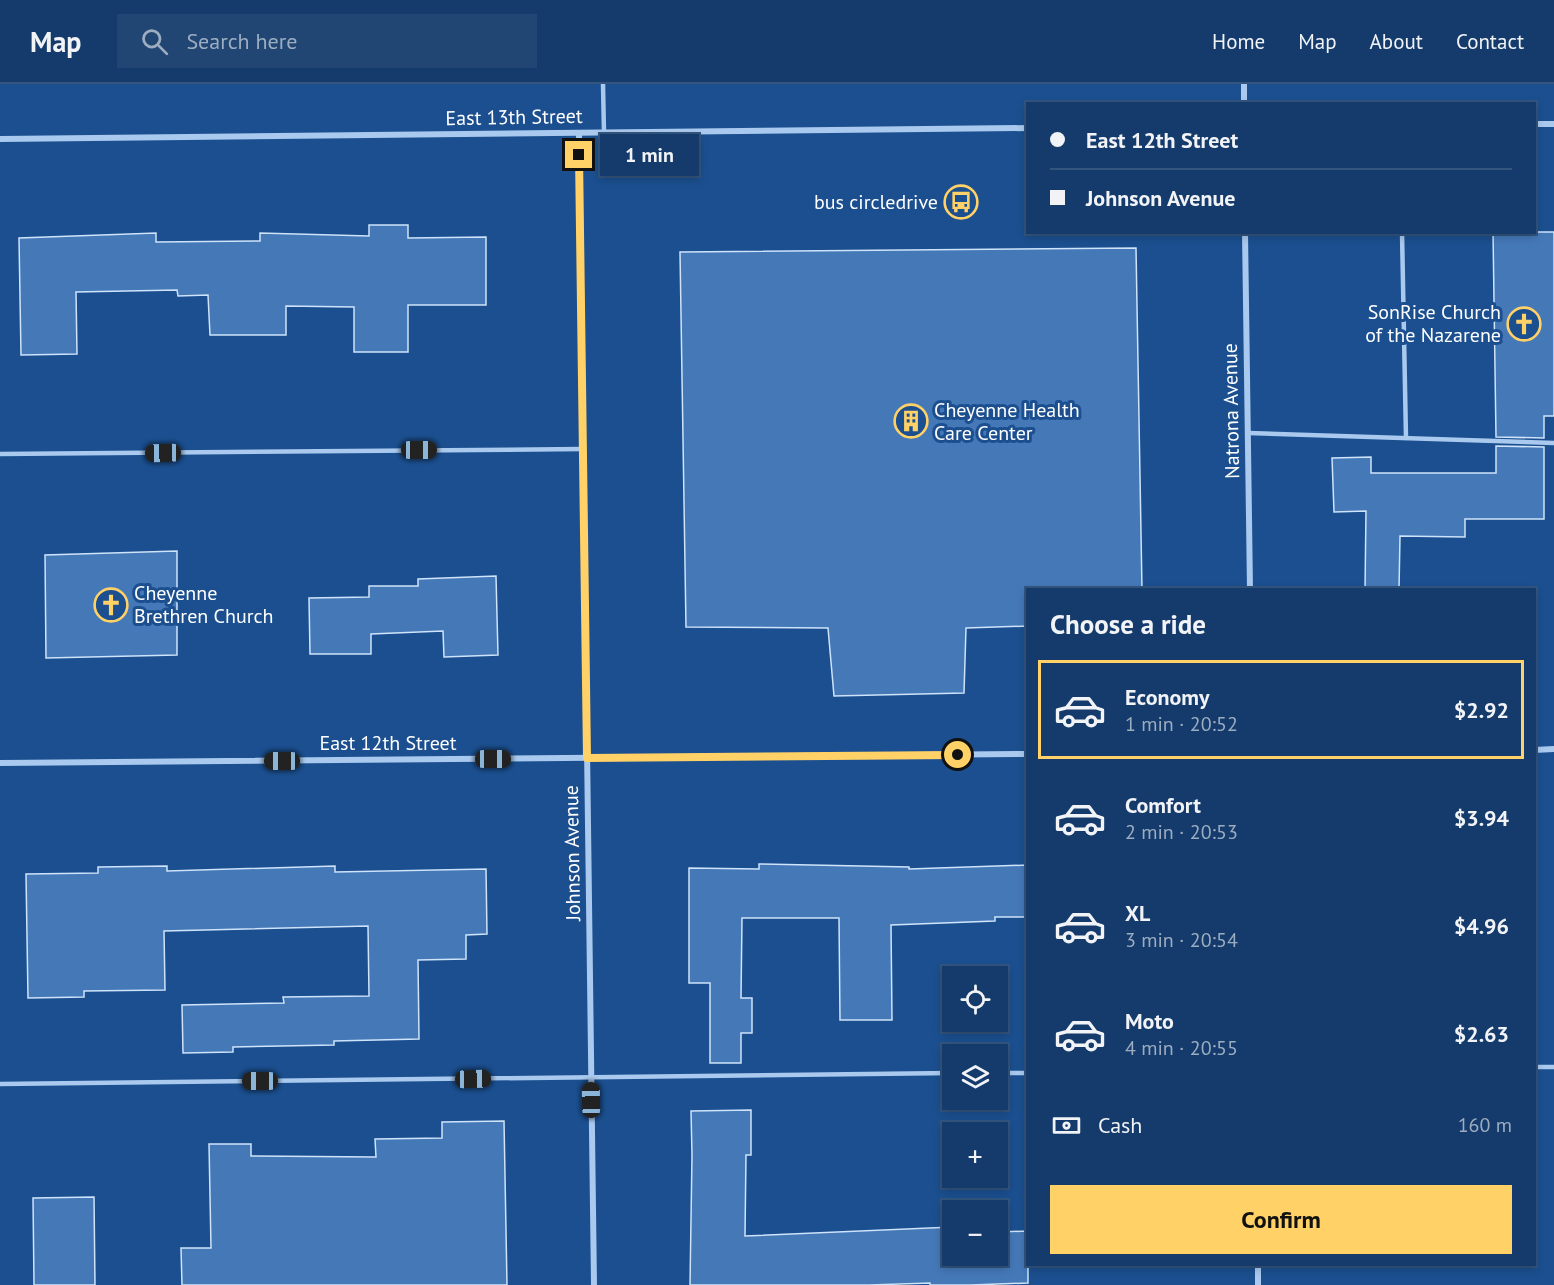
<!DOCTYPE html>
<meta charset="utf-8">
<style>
body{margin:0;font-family:"PT Sans",sans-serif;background:#214673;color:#f1f3f6;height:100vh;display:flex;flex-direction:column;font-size:22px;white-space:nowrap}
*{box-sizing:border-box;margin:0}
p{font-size:20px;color:#9dadc1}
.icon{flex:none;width:33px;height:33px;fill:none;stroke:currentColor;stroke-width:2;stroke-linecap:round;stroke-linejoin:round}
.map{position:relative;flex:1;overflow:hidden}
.sheet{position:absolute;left:1026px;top:504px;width:510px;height:678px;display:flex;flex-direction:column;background:#143b6b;border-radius:0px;box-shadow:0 3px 9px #0003,0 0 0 2px #33557e}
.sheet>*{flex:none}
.banner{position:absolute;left:1026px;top:18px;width:510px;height:132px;border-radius:0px;box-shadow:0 3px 9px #0003,0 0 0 2px #33557e;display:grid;align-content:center;height:132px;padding:0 24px;background:#143b6b}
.tools{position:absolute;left:942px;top:882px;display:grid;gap:12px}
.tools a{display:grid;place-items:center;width:66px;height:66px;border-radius:0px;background:#143b6b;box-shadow:0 3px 9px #0003,0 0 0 2px #33557e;font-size:30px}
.end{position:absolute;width:27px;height:27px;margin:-14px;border:8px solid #ffd166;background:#111;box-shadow:0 0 0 3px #111}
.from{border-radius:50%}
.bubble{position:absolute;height:42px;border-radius:0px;background:#143b6b;box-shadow:0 3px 9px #0003,0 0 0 2px #33557e;font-size:20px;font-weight:700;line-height:42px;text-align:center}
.car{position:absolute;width:18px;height:36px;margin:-18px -9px;border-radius:8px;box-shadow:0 0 4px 2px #0007;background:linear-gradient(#222 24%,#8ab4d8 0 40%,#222 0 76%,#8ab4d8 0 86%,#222 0)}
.banner b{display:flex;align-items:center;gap:21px;height:57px;font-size:22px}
.banner b+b{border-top:2px solid #33557e}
.banner i{width:15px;height:15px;background:#f1f3f6}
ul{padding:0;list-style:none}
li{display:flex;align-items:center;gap:18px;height:99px;margin:0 12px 9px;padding:0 12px;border:3px solid transparent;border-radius:0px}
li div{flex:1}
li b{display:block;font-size:22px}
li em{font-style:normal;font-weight:700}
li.selected{border-color:#ffd166}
li>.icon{width:54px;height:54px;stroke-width:1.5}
h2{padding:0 24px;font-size:27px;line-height:72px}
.pay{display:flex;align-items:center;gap:15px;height:66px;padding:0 24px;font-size:22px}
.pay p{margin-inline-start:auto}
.cta{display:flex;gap:12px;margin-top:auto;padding:12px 24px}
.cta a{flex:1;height:69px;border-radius:0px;background:#ffd166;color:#111;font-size:24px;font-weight:700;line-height:69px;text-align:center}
header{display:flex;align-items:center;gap:36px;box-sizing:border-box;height:84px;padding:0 30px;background:#143b6b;border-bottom:2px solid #33557e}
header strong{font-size:28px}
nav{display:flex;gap:33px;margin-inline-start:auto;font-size:21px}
.search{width:420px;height:54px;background:#214673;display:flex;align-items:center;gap:15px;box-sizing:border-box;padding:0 21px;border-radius:0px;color:#9dadc1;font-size:22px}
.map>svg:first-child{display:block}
</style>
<header>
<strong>Map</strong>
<div class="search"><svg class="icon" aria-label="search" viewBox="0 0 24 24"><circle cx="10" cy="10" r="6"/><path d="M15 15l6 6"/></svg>Search here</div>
<nav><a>Home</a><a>Map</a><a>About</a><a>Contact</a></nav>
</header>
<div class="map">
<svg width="1554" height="1201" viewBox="0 0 1554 1201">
<rect width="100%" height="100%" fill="#1b4f8f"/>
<g fill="#4478b7" stroke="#cfe3fa" stroke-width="1.5">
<polygon points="369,141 408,141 408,154 486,153 486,221 408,221 408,268 354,268 354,223 286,222 286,251 210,251 208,211 178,212 177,206 76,208 77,270 21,271 19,154 156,149 156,158 260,157 260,149 369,152"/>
<polygon points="1493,148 1554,148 1554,332 1544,332 1544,354 1496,353"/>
<polygon points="1136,164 1142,506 1028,506 1028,542 966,544 964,609 834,612 828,544 686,543 680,168"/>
<polygon points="1496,362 1544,363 1544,435 1465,435 1465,453 1400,452 1399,506 1365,506 1366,427 1334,428 1332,374 1371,373 1371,389 1496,389"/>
<polygon points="177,467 177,571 46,574 45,471"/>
<polygon points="496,492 498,571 444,573 443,547 371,550 371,570 310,570 309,514 369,513 369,502 418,502 418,495"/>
<polygon points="759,780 909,783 909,785 1028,781 1028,833 995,833 995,837 891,841 892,936 840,936 839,834 742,834 741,914 752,914 752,949 741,949 741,979 710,979 710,899 689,899 689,784 759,785"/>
<polygon points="167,782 167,787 335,782 335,788 486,785 487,850 466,851 466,875 418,876 419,955 334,957 334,961 233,963 233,968 183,969 182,921 284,919 283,913 369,912 368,842 164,847 165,906 84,907 84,913 28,914 26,790 98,789 98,783"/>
<polygon points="751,1026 751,1071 746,1071 745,1152 952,1143 952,1172 998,1172 998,1142 1000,1142 1000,1148 1028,1147 1028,1199 970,1201 930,1201 930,1199 869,1201 690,1201 692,1071 691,1027"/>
<polygon points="504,1037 507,1201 182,1201 181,1164 211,1164 209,1060 251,1060 251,1072 376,1073 375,1055 442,1054 442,1038"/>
<polygon points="94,1113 95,1201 34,1201 33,1114"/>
</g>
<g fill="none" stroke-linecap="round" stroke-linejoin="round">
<g stroke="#a9c9ee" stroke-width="4.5">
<polyline points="603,0 604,49"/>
<polyline points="1402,148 1406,354"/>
<polyline points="1248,349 1554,359"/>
<polyline points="0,370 583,365"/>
<polyline points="1534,983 1554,983"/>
<polyline points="998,989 1028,989"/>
<polyline points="0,1000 952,989"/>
</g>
<g stroke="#a9c9ee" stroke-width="6">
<polyline points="1244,0 1244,20"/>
<polyline points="1534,40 1554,40"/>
<polyline points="579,49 594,1201"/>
<polyline points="0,55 1028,44"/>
<polyline points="1245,148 1250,506"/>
<polyline points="1534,666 1554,665"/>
<polyline points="0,679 1028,670"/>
<polyline points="1258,1180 1258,1201"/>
</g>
</g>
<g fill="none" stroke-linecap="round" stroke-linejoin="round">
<polyline stroke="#ffd166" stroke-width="8" points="579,71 587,674 958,671"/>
</g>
<defs>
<g id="bus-ring" transform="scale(1.725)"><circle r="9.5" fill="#1b4f8f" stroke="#ffd166" stroke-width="1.5"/><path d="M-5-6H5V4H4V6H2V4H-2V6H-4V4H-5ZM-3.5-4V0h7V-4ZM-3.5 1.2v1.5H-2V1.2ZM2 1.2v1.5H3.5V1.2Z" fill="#ffd166"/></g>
<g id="church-ring" transform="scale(1.725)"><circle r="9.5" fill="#1b4f8f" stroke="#ffd166" stroke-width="1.5"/><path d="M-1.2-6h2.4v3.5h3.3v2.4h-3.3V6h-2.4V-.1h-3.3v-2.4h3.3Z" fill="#ffd166"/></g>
<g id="building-ring" transform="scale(1.725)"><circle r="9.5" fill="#1b4f8f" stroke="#ffd166" stroke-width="1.5"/><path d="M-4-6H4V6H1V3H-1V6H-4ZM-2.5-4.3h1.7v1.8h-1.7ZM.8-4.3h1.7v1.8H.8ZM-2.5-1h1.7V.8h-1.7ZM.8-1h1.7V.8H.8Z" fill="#ffd166"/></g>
</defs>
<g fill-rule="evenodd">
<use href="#bus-ring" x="961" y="118"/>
<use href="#church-ring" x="1524" y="240"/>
<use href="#building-ring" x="911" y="337"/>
<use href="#church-ring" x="111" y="521"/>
</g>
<g text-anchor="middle" stroke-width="6" stroke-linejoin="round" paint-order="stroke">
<g font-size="20" fill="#fff" stroke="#1b4f8f">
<text transform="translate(514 33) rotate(-1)" y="7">East 13th Street</text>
<text transform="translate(1231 327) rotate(-91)" y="7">Natrona Avenue</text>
<text x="388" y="666">East 12th Street</text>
<text transform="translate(572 769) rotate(-91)" y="7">Johnson Avenue</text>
</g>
<g font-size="20" fill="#fff" stroke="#1b4f8f" text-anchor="end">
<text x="938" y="125">bus circledrive</text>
<text x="1501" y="235">SonRise Church<tspan x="1501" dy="23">of the Nazarene</tspan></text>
<text x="934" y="333" text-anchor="start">Cheyenne Health<tspan x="934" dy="23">Care Center</tspan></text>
<text x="134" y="516" text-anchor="start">Cheyenne<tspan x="134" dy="23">Brethren Church</tspan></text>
</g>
</g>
</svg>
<div class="tools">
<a><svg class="icon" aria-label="locate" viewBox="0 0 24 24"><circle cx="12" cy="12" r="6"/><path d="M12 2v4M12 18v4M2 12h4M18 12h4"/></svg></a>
<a><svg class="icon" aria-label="layers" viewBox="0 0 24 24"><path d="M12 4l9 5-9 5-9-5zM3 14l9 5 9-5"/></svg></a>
<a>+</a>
<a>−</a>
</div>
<i class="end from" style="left:958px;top:671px"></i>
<i class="end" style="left:579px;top:71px"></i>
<div class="bubble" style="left:600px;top:50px;width:99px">1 min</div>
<i class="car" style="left:419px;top:366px;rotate:90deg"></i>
<i class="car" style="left:163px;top:369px;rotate:269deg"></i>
<i class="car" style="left:493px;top:675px;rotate:90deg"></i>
<i class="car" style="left:282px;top:677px;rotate:270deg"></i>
<i class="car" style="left:473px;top:995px;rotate:89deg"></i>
<i class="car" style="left:260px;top:997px;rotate:270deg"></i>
<i class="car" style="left:591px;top:1016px;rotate:359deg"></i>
<div class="banner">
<b><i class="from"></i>East 12th Street</b>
<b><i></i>Johnson Avenue</b>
</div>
<section class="sheet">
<h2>Choose a ride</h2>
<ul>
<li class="selected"><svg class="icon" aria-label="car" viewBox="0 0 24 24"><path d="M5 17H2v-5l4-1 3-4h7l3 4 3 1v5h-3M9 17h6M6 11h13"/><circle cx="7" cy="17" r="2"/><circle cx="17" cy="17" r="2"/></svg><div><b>Economy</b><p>1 min · 20:52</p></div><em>$2.92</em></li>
<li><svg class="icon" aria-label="car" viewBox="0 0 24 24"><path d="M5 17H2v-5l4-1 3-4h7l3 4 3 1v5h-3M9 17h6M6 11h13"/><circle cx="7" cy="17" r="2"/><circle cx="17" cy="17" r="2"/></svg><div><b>Comfort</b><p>2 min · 20:53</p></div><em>$3.94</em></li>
<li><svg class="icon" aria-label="car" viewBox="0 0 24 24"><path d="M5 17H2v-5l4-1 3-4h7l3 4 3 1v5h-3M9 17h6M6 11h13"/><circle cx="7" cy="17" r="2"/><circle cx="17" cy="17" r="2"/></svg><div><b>XL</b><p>3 min · 20:54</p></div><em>$4.96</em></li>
<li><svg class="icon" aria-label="car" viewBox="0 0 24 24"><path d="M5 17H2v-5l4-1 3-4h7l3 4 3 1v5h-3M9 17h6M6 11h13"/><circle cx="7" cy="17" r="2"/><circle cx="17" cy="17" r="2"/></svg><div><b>Moto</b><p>4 min · 20:55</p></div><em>$2.63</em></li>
</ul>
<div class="pay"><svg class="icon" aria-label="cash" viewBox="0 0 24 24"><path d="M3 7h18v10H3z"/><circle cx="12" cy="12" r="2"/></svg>Cash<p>160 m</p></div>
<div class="cta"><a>Confirm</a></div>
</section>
</div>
